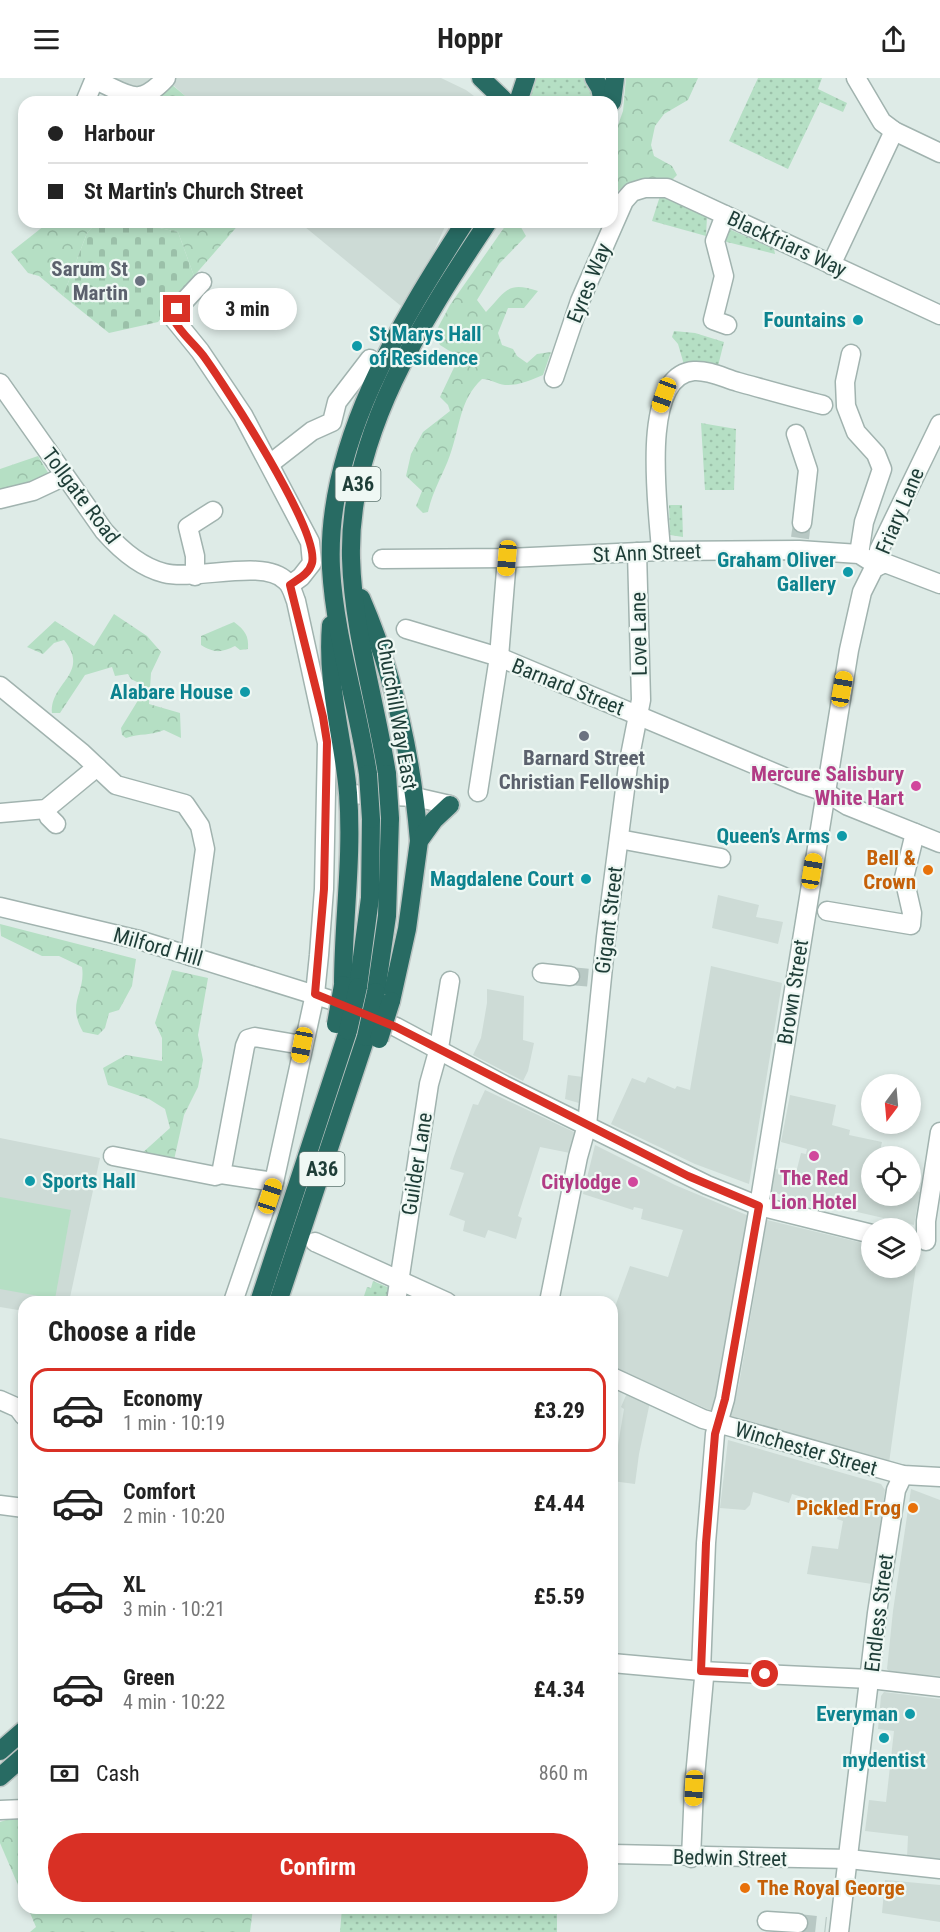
<!DOCTYPE html>
<meta charset="utf-8">
<style>
body{margin:0;font-family:"Roboto Condensed",sans-serif;background:#f6f6f6;color:#222;height:100vh;display:flex;flex-direction:column;font-size:22px;white-space:nowrap}
*{box-sizing:border-box;margin:0}
p{font-size:20px;color:#767676}
.icon{flex:none;width:33px;height:33px;fill:none;stroke:currentColor;stroke-width:2;stroke-linecap:round;stroke-linejoin:round}
.map{position:relative;flex:1;overflow:hidden}
.drawer{position:absolute;left:18px;top:1218px;width:600px;height:618px;display:flex;flex-direction:column;background:#fff;border-radius:18px;box-shadow:0 3px 9px #0003}
.drawer>*{flex:none}
.banner{position:absolute;left:18px;top:18px;width:600px;height:132px;border-radius:18px;box-shadow:0 3px 9px #0003;display:grid;align-content:center;height:132px;padding:0 30px;background:#fff}
.needle{width:39px;rotate:196deg}
.tools{position:absolute;left:861px;top:996px;display:grid;gap:12px}
.tools a{display:grid;place-items:center;width:60px;height:60px;border-radius:50%;background:#fff;box-shadow:0 3px 9px #0003;font-size:30px}
.end{position:absolute;width:27px;height:27px;margin:-14px;border:8px solid #d93025;background:#fff;box-shadow:0 0 0 3px #fff}
.from{border-radius:50%}
.bubble{position:absolute;height:42px;border-radius:21px;background:#fff;box-shadow:0 3px 9px #0003;font-size:20px;font-weight:700;line-height:42px;text-align:center}
.car{position:absolute;width:18px;height:36px;margin:-18px -9px;border-radius:8px;box-shadow:0 0 4px 2px #0007;background:linear-gradient(#f5c518 24%,#345 0 40%,#f5c518 0 76%,#345 0 86%,#f5c518 0)}
.banner b{display:flex;align-items:center;gap:21px;height:57px;font-size:22px}
.banner b+b{border-top:2px solid #e0e0e0}
.banner i{width:15px;height:15px;background:#222}
ul{padding:0;list-style:none}
li{display:flex;align-items:center;gap:18px;height:84px;margin:0 12px 9px;padding:0 18px;border:3px solid transparent;border-radius:18px}
li div{flex:1}
li b{display:block;font-size:22px}
li em{font-style:normal;font-weight:700}
li.on{border-color:#d93025}
li>.icon{width:54px;height:54px;stroke-width:1.5}
h2{padding:0 30px;font-size:27px;line-height:72px}
.pay{display:flex;align-items:center;gap:15px;height:66px;padding:0 30px;font-size:22px}
.pay p{margin-inline-start:auto}
.cta{display:flex;gap:12px;margin-top:auto;padding:12px 30px}
.cta a{flex:1;height:69px;border-radius:36px;background:#d93025;color:#fff;font-size:24px;font-weight:700;line-height:69px;text-align:center}
header{display:flex;justify-content:space-between;align-items:center;height:78px;padding:0 30px;background:#fff;font-size:27px;font-weight:700}
.map>svg:first-child{display:block}
</style>
<header><svg class="icon" aria-label="menu" viewBox="0 0 24 24"><path d="M4 6h16M4 12h16M4 18h16"/></svg>Hoppr<svg class="icon" aria-label="share" viewBox="0 0 24 24"><path d="M12 15V3M7 8l5-5 5 5M5 13v7h14v-7"/></svg></header>
<div class="map">
<svg width="940" height="1854" viewBox="0 0 940 1854">
<defs>
<pattern id="grass-dots" width="8" height="8" patternUnits="userSpaceOnUse" patternTransform="scale(1.5)"><rect width="8" height="8" fill="#b5dfc4"/><path d="M2 2h.1M6 6h.1" fill="none" stroke="#9bc0a9" stroke-width="1.8" stroke-linecap="round"/></pattern>
<pattern id="forest-crowns" width="20" height="18" patternUnits="userSpaceOnUse" patternTransform="scale(1.5)"><rect width="20" height="18" fill="#b5dfc4"/><path d="M2 6a3 3 0 1 1 6 0M12 15a3 3 0 1 1 6 0" fill="none" stroke="#9bc0a9"/></pattern>
<pattern id="cemetery-stones" width="16" height="16" patternUnits="userSpaceOnUse" patternTransform="scale(1.5)"><rect width="16" height="16" fill="#b5dfc4"/><path d="M2 7V4a2 2 0 0 1 4 0v3zM10 15v-3a2 2 0 0 1 4 0v3z" fill="#9bc0a9"/></pattern>
</defs>
<rect width="100%" height="100%" fill="#deebe7"/>
<g fill="#cddbd6">
<polygon points="84,0 441,0 466,12 482,24 192,24 172,6 153,24 119,24 84,8"/>
<polygon points="299,144 447,144 434,173 401,228"/>
<polygon points="718,817 759,827 756,839 783,844 778,866 712,850"/>
<polygon points="711,888 782,905 749,1106 695,1086 611,1046 632,1000 645,1005 648,999 675,1011 677,1008 690,1012"/>
<polygon points="487,911 524,918 523,962 534,965 528,993 523,1003 473,977 481,960 487,925"/>
<polygon points="568,997 583,999 579,1025 565,1021"/>
<polygon points="485,1012 576,1055 570,1075 540,1069 518,1138 522,1140 516,1161 488,1152 485,1160 463,1153 465,1143 449,1137 464,1095 450,1091 453,1081 473,1026 478,1027"/>
<polygon points="790,1017 836,1027 832,1047 850,1052 849,1057 882,1064 879,1078 872,1078 872,1118 910,1118 911,1112 920,1114 914,1147 770,1114 775,1091 796,1095 801,1075 806,1076 807,1071 781,1064"/>
<polygon points="0,1060 100,1080 69,1224 24,1224 24,1233 0,1229"/>
<polygon points="595,1067 675,1107 749,1138 714,1334 612,1288 612,1237 630,1188 668,1199 683,1152 641,1141 643,1131 634,1129 633,1132 583,1116"/>
<polygon points="767,1142 871,1167 872,1190 910,1190 911,1181 916,1188 889,1385 730,1340 739,1306"/>
<polygon points="627,1315 650,1324 639,1376 635,1406 612,1403 624,1331 621,1329"/>
<polygon points="728,1362 881,1406 885,1412 872,1506 807,1496 812,1468 838,1471 843,1443 837,1441 839,1430 792,1416 789,1425 753,1414 750,1427 745,1432 720,1430"/>
<polygon points="911,1411 940,1422 940,1598 890,1594 887,1591 893,1533"/>
<polygon points="884,1614 940,1621 940,1784 907,1780 908,1758 865,1753 869,1722 886,1724 894,1653 878,1651 881,1618"/>
<polygon points="885,1802 940,1807 940,1844 882,1835"/>
</g>
<g fill="url(#grass-dots)">
<polygon points="534,0 586,0 597,24 523,24"/>
<polygon points="758,0 822,0 818,11 847,25 843,34 820,24 788,91 729,63"/>
<polygon points="660,118 707,139 706,158 652,143"/>
<polygon points="729,151 774,171 775,176 723,163"/>
<polygon points="674,253 695,255 724,264 717,292 685,290 678,266 672,259"/>
<polygon points="701,345 736,351 734,412 705,412"/>
<polygon points="669,427 682,427 683,459 670,457"/>
<polygon points="373,1203 392,1211 389,1224 362,1224 367,1209 371,1210"/>
<polygon points="342,1830 557,1830 557,1854 340,1854"/>
</g>
<g fill="url(#forest-crowns)">
<path d="M626,0H698L688,22L664,36L655,48L651,67L654,78L672,88L677,97L672,102C650,103 626,100 612,120V64L623,33Z"/>
<polygon points="171,6 190,22 192,24 153,24"/>
<polygon points="49,144 97,144 87,155 63,218 39,198 28,195 11,174"/>
<polygon points="132,144 241,144 194,198 178,154"/>
<path d="M508,144H518L526,158L499,186L477,222L486,234C506,213 507,203 538,213L524,230H508L498,255L502,267L513,271L517,278L527,285L537,276L551,274L543,297C531,302 518,308 505,307C497,306 491,301 482,301C459,322 460,350 450,377C443,397 432,414 428,434L423,435L416,428L422,413L406,398L411,376L423,354L450,333L448,327L440,319L459,279L440,267L434,257L450,227Z"/>
<polygon points="38,378 50,398 0,416 0,391"/>
<path d="M114,536L147,558L161,574L151,595L149,626L180,635L181,660L164,652C151,658 140,655 126,660L122,657L121,650L137,624L139,605L131,601L128,596L115,598L112,589L85,597L60,635H52C50,604 91,596 64,562L54,565L43,576L27,569L55,543L94,568Z"/>
<path d="M234,544C245,552 249,558 248,571L240,572L235,568C221,575 214,575 201,567V558Z"/>
<path d="M0,846L136,881L132,908L119,932L109,935L105,950L98,957L83,954C66,924 86,915 82,889L59,878H42L1,858Z"/>
<polygon points="172,892 208,900 198,957 203,982 198,1009 184,1037 174,1082 140,1077 170,1050 165,1031 149,1021 108,1007 103,990 126,977 162,983 162,960 155,945"/>
<polygon points="6,1742 24,1742 24,1821 0,1765 0,1744"/>
<polygon points="28,1830 253,1830 250,1854 30,1854 36,1849"/>
</g>
<polygon fill="url(#cemetery-stones)" points="97,144 132,144 178,154 194,198 158,244 109,255 63,218 87,155"/>
<polygon fill="#b5dfc4" points="0,1119 71,1132 55,1221 0,1211"/>
<g fill="none" stroke-linecap="round" stroke-linejoin="round">
<g stroke="#b8c8c4" stroke-width="18" stroke-dasharray="18 9" stroke-linecap="butt">
<polyline points="800,460 802,445"/>
<polyline points="570,898 592,900"/>
<polyline points="798,1845 826,1848"/>
</g>
<g stroke="#a1b3af" stroke-width="21">
<g id="minor">
<polyline points="856,0 882,44 894,53 940,75"/>
<path d="M95,2C129,16 137,31 166,0"/>
<polyline points="85,24 95,0"/>
<polyline points="725,137 715,163 724,198 713,242 727,247"/>
<polyline points="831,187 894,53"/>
<polyline points="202,204 177,231 174,241 200,273 243,337 310,464 312,485 301,499 290,507"/>
<polyline points="851,276 845,304 846,328 856,354 876,376 882,391 864,444 859,476"/>
<polyline points="554,300 580,223 624,123 632,114 645,110 667,110 940,237"/>
<path d="M0,305L104,453C119,470 140,489 164,495C196,503 264,480 286,503C292,508 293,516 296,523L327,665L324,811L319,877L315,916L274,1104L233,1224"/>
<polyline points="796,356 808,392 802,445"/>
<polyline points="271,385 312,353 332,344 337,324 370,281"/>
<polyline points="0,421 33,413 65,398"/>
<path d="M661,473C659,435 638,297 694,293C709,292 724,300 738,304C767,312 795,320 823,327"/>
<polyline points="382,481 507,480 661,473 799,472 859,476 878,488"/>
<polyline points="878,488 879,472 940,346"/>
<polyline points="195,498 195,478 188,449 213,433"/>
<polyline points="406,551 499,579 801,706 825,714 848,728 940,765"/>
<polyline points="0,608 82,675 116,707 185,726 200,748 205,771 190,878"/>
<polyline points="478,714 499,579 507,480"/>
<polyline points="348,716 415,719 450,727"/>
<polyline points="46,731 49,739 56,746"/>
<polyline points="0,735 46,731 97,689"/>
<polyline points="619,761 721,780"/>
<polyline points="0,829 139,862 331,922 396,949 504,1007 707,1107 759,1128 872,1156"/>
<polyline points="827,833 911,847 912,835 904,800 915,755"/>
<polyline points="542,895 570,898"/>
<polyline points="113,1078 215,1098 221,1096"/>
<polyline points="274,1104 221,1096 245,968 248,961 255,959 302,967"/>
<polyline points="926,1163 926,1143 940,1054"/>
<polyline points="315,1164 447,1224"/>
<polyline points="396,1224 429,1006 439,970 450,903"/>
<polyline points="549,1224 578,1079 587,1047 606,859 628,688 641,622 637,474"/>
<polyline points="612,1299 703,1341 903,1397 940,1399"/>
<polyline points="0,1322 18,1330 24,1338"/>
<polyline points="0,1427 24,1430"/>
<polyline points="612,1585 701,1593 870,1601 940,1609"/>
<polyline points="0,1732 24,1731"/>
<polyline points="612,1776 849,1781 940,1791"/>
<polyline points="691,1780 694,1710 704,1600 701,1593 706,1465 715,1356 725,1321 759,1128 849,572 862,514 874,490 885,485 940,506"/>
<polyline points="767,1843 798,1845"/>
<polyline points="839,1854 877,1535 896,1412 903,1397"/>
</g>
</g>
<g stroke="#bcc5c3" stroke-width="21">
<g id="highway">
<polyline points="481,0 506,24"/>
<polyline points="594,0 600,10 603,24"/>
<polyline points="518,24 526,0"/>
<polyline points="612,24 615,0"/>
<path d="M361,520C394,596 412,680 419,763"/>
<path d="M331,547C326,607 343,657 348,715C353,780 343,843 343,907"/>
<path d="M368,696C358,628 335,560 331,490C325,366 400,245 465,144"/>
<path d="M387,696C376,625 353,553 351,480C348,357 422,243 488,144"/>
<polyline points="358,909 370,820 371,741"/>
<polyline points="376,914 387,838 390,740"/>
<polyline points="391,923 407,851 419,763 434,742 450,727"/>
<polyline points="259,1224 348,953"/>
<polyline points="278,1224 366,959"/>
<polyline points="0,1673 24,1652"/>
<polyline points="0,1699 24,1678"/>
</g>
</g>
<use href="#minor" stroke="#fff" stroke-width="18"/>
<use href="#highway" stroke="#286b63" stroke-width="18"/>
<g stroke="#bcc5c3" stroke-width="21" stroke-linecap="butt">
<g id="highway-bridge">
<polyline points="368,696 371,741"/>
<polyline points="387,696 390,740"/>
<polyline points="336,946 343,907"/>
<polyline points="348,953 358,909"/>
<polyline points="366,959 376,914"/>
<polyline points="379,961 391,923"/>
</g>
</g>
<use href="#highway-bridge" stroke="#286b63" stroke-width="18"/>
</g>
<g fill="none" stroke-linecap="round" stroke-linejoin="round">
<path stroke="#d93025" stroke-width="8" d="M177,231L174,242C181,256 196,267 205,280C227,311 320,453 312,485C309,496 298,501 290,507L323,639L327,664L324,811L315,916L396,949L688,1098L759,1128L725,1321L715,1356L706,1465L701,1593L765,1596"/>
</g>
<g fill="#6b7280" stroke="#eff8f4" stroke-width="2">
<circle cx="140" cy="203" r="6"/>
<circle cx="584" cy="658" r="6"/>
</g>
<g fill="#0f9aa8" stroke="#eff8f4" stroke-width="2">
<circle cx="858" cy="242" r="6"/>
<circle cx="357" cy="268" r="6"/>
<circle cx="848" cy="494" r="6"/>
<circle cx="245" cy="614" r="6"/>
<circle cx="842" cy="758" r="6"/>
<circle cx="586" cy="801" r="6"/>
<circle cx="30" cy="1103" r="6"/>
<circle cx="910" cy="1636" r="6"/>
<circle cx="884" cy="1660" r="6"/>
</g>
<g fill="#d1479c" stroke="#eff8f4" stroke-width="2">
<circle cx="916" cy="708" r="6"/>
<circle cx="814" cy="1078" r="6"/>
<circle cx="633" cy="1104" r="6"/>
</g>
<g fill="#e8710a" stroke="#eff8f4" stroke-width="2">
<circle cx="928" cy="792" r="6"/>
<circle cx="913" cy="1430" r="6"/>
<circle cx="745" cy="1810" r="6"/>
</g>
<g text-anchor="middle" stroke-width="4.5" stroke-linejoin="round" paint-order="stroke">
<g fill="#eff8f4" stroke="#5d7570" stroke-width="1.5">
<rect x="335.5" y="389" width="45" height="34" rx="4.5"/>
<rect x="299.5" y="1074" width="45" height="34" rx="4.5"/>
</g>
<g font-size="20" font-weight="bold" fill="#1e3d37">
<text x="358" y="413">A36</text>
<text x="322" y="1098">A36</text>
</g>
<g font-size="21" fill="#1e3d37" stroke="#eff8f4">
<text transform="translate(787 166) rotate(25)" y="7">Blackfriars Way</text>
<text transform="translate(589 205) rotate(-68)" y="7">Eyres Way</text>
<text transform="translate(81 418) rotate(53)" y="7">Tollgate Road</text>
<text transform="translate(900 433) rotate(-67)" y="7">Friary Lane</text>
<text transform="translate(647 475) rotate(-2)" y="7">St Ann Street</text>
<text transform="translate(639 556) rotate(-91)" y="7">Love Lane</text>
<text transform="translate(568 609) rotate(22)" y="7">Barnard Street</text>
<text transform="translate(397 636) rotate(80)" y="7">Churchill Way East</text>
<text transform="translate(609 842) rotate(-83)" y="7">Gigant Street</text>
<text transform="translate(158 869) rotate(16)" y="7">Milford Hill</text>
<text transform="translate(793 914) rotate(-81)" y="7">Brown Street</text>
<text transform="translate(417 1086) rotate(-81)" y="7">Guilder Lane</text>
<text transform="translate(806 1371) rotate(16)" y="7">Winchester Street</text>
<text transform="translate(879 1535) rotate(-83)" y="7">Endless Street</text>
<text transform="translate(730 1780) rotate(1)" y="7">Bedwin Street</text>
</g>
<g font-size="21" font-weight="bold" fill="#5b616d" stroke="#eff8f4" text-anchor="end">
<text x="128" y="198">Sarum St<tspan x="128" dy="24">Martin</tspan></text>
<text x="584" y="687" text-anchor="middle">Barnard Street<tspan x="584" dy="24">Christian Fellowship</tspan></text>
</g>
<g font-size="21" font-weight="bold" fill="#0d838f" stroke="#eff8f4" text-anchor="end">
<text x="846" y="249">Fountains</text>
<text x="369" y="263" text-anchor="start">St Marys Hall<tspan x="369" dy="24">of Residence</tspan></text>
<text x="836" y="489">Graham Oliver<tspan x="836" dy="24">Gallery</tspan></text>
<text x="233" y="621">Alabare House</text>
<text x="830" y="765">Queen’s Arms</text>
<text x="574" y="808">Magdalene Court</text>
<text x="42" y="1110" text-anchor="start">Sports Hall</text>
<text x="898" y="1643">Everyman</text>
<text x="884" y="1689" text-anchor="middle">mydentist</text>
</g>
<g font-size="21" font-weight="bold" fill="#b23c85" stroke="#eff8f4" text-anchor="end">
<text x="904" y="703">Mercure Salisbury<tspan x="904" dy="24">White Hart</tspan></text>
<text x="814" y="1107" text-anchor="middle">The Red<tspan x="814" dy="24">Lion Hotel</tspan></text>
<text x="621" y="1111">Citylodge</text>
</g>
<g font-size="21" font-weight="bold" fill="#c56008" stroke="#eff8f4" text-anchor="end">
<text x="916" y="787">Bell &amp;<tspan x="916" dy="24">Crown</tspan></text>
<text x="901" y="1437">Pickled Frog</text>
<text x="757" y="1817" text-anchor="start">The Royal George</text>
</g>
</g>
</svg>
<div class="tools">
<a><svg class="needle" viewBox="-14 -14 28 28"><path d="M0-13l5 13h-10z" fill="#e53935"/><path d="M0 13l5-13h-10z" fill="#767676"/></svg></a>
<a><svg class="icon" aria-label="locate" viewBox="0 0 24 24"><circle cx="12" cy="12" r="6"/><path d="M12 2v4M12 18v4M2 12h4M18 12h4"/></svg></a>
<a><svg class="icon" aria-label="layers" viewBox="0 0 24 24"><path d="M12 4l9 5-9 5-9-5zM3 14l9 5 9-5"/></svg></a>
</div>
<i class="end from" style="left:765px;top:1596px"></i>
<i class="end" style="left:177px;top:231px"></i>
<div class="bubble" style="left:198px;top:210px;width:99px">3 min</div>
<i class="car" style="left:664px;top:317px;rotate:200deg"></i>
<i class="car" style="left:507px;top:480px;rotate:185deg"></i>
<i class="car" style="left:842px;top:611px;rotate:10deg"></i>
<i class="car" style="left:812px;top:793px;rotate:9deg"></i>
<i class="car" style="left:302px;top:967px;rotate:191deg"></i>
<i class="car" style="left:270px;top:1118px;rotate:18deg"></i>
<i class="car" style="left:694px;top:1710px;rotate:183deg"></i>
<div class="banner">
<b><i class="from"></i>Harbour</b>
<b><i></i>St Martin's Church Street</b>
</div>
<section class="drawer">
<h2>Choose a ride</h2>
<ul>
<li class="on"><svg class="icon" aria-label="car" viewBox="0 0 24 24"><path d="M5 17H2v-5l4-1 3-4h7l3 4 3 1v5h-3M9 17h6M6 11h13"/><circle cx="7" cy="17" r="2"/><circle cx="17" cy="17" r="2"/></svg><div><b>Economy</b><p>1 min · 10:19</p></div><em>£3.29</em></li>
<li><svg class="icon" aria-label="car" viewBox="0 0 24 24"><path d="M5 17H2v-5l4-1 3-4h7l3 4 3 1v5h-3M9 17h6M6 11h13"/><circle cx="7" cy="17" r="2"/><circle cx="17" cy="17" r="2"/></svg><div><b>Comfort</b><p>2 min · 10:20</p></div><em>£4.44</em></li>
<li><svg class="icon" aria-label="car" viewBox="0 0 24 24"><path d="M5 17H2v-5l4-1 3-4h7l3 4 3 1v5h-3M9 17h6M6 11h13"/><circle cx="7" cy="17" r="2"/><circle cx="17" cy="17" r="2"/></svg><div><b>XL</b><p>3 min · 10:21</p></div><em>£5.59</em></li>
<li><svg class="icon" aria-label="car" viewBox="0 0 24 24"><path d="M5 17H2v-5l4-1 3-4h7l3 4 3 1v5h-3M9 17h6M6 11h13"/><circle cx="7" cy="17" r="2"/><circle cx="17" cy="17" r="2"/></svg><div><b>Green</b><p>4 min · 10:22</p></div><em>£4.34</em></li>
</ul>
<div class="pay"><svg class="icon" aria-label="cash" viewBox="0 0 24 24"><path d="M3 7h18v10H3z"/><circle cx="12" cy="12" r="2"/></svg>Cash<p>860 m</p></div>
<div class="cta"><a>Confirm</a></div>
</section>
</div>
